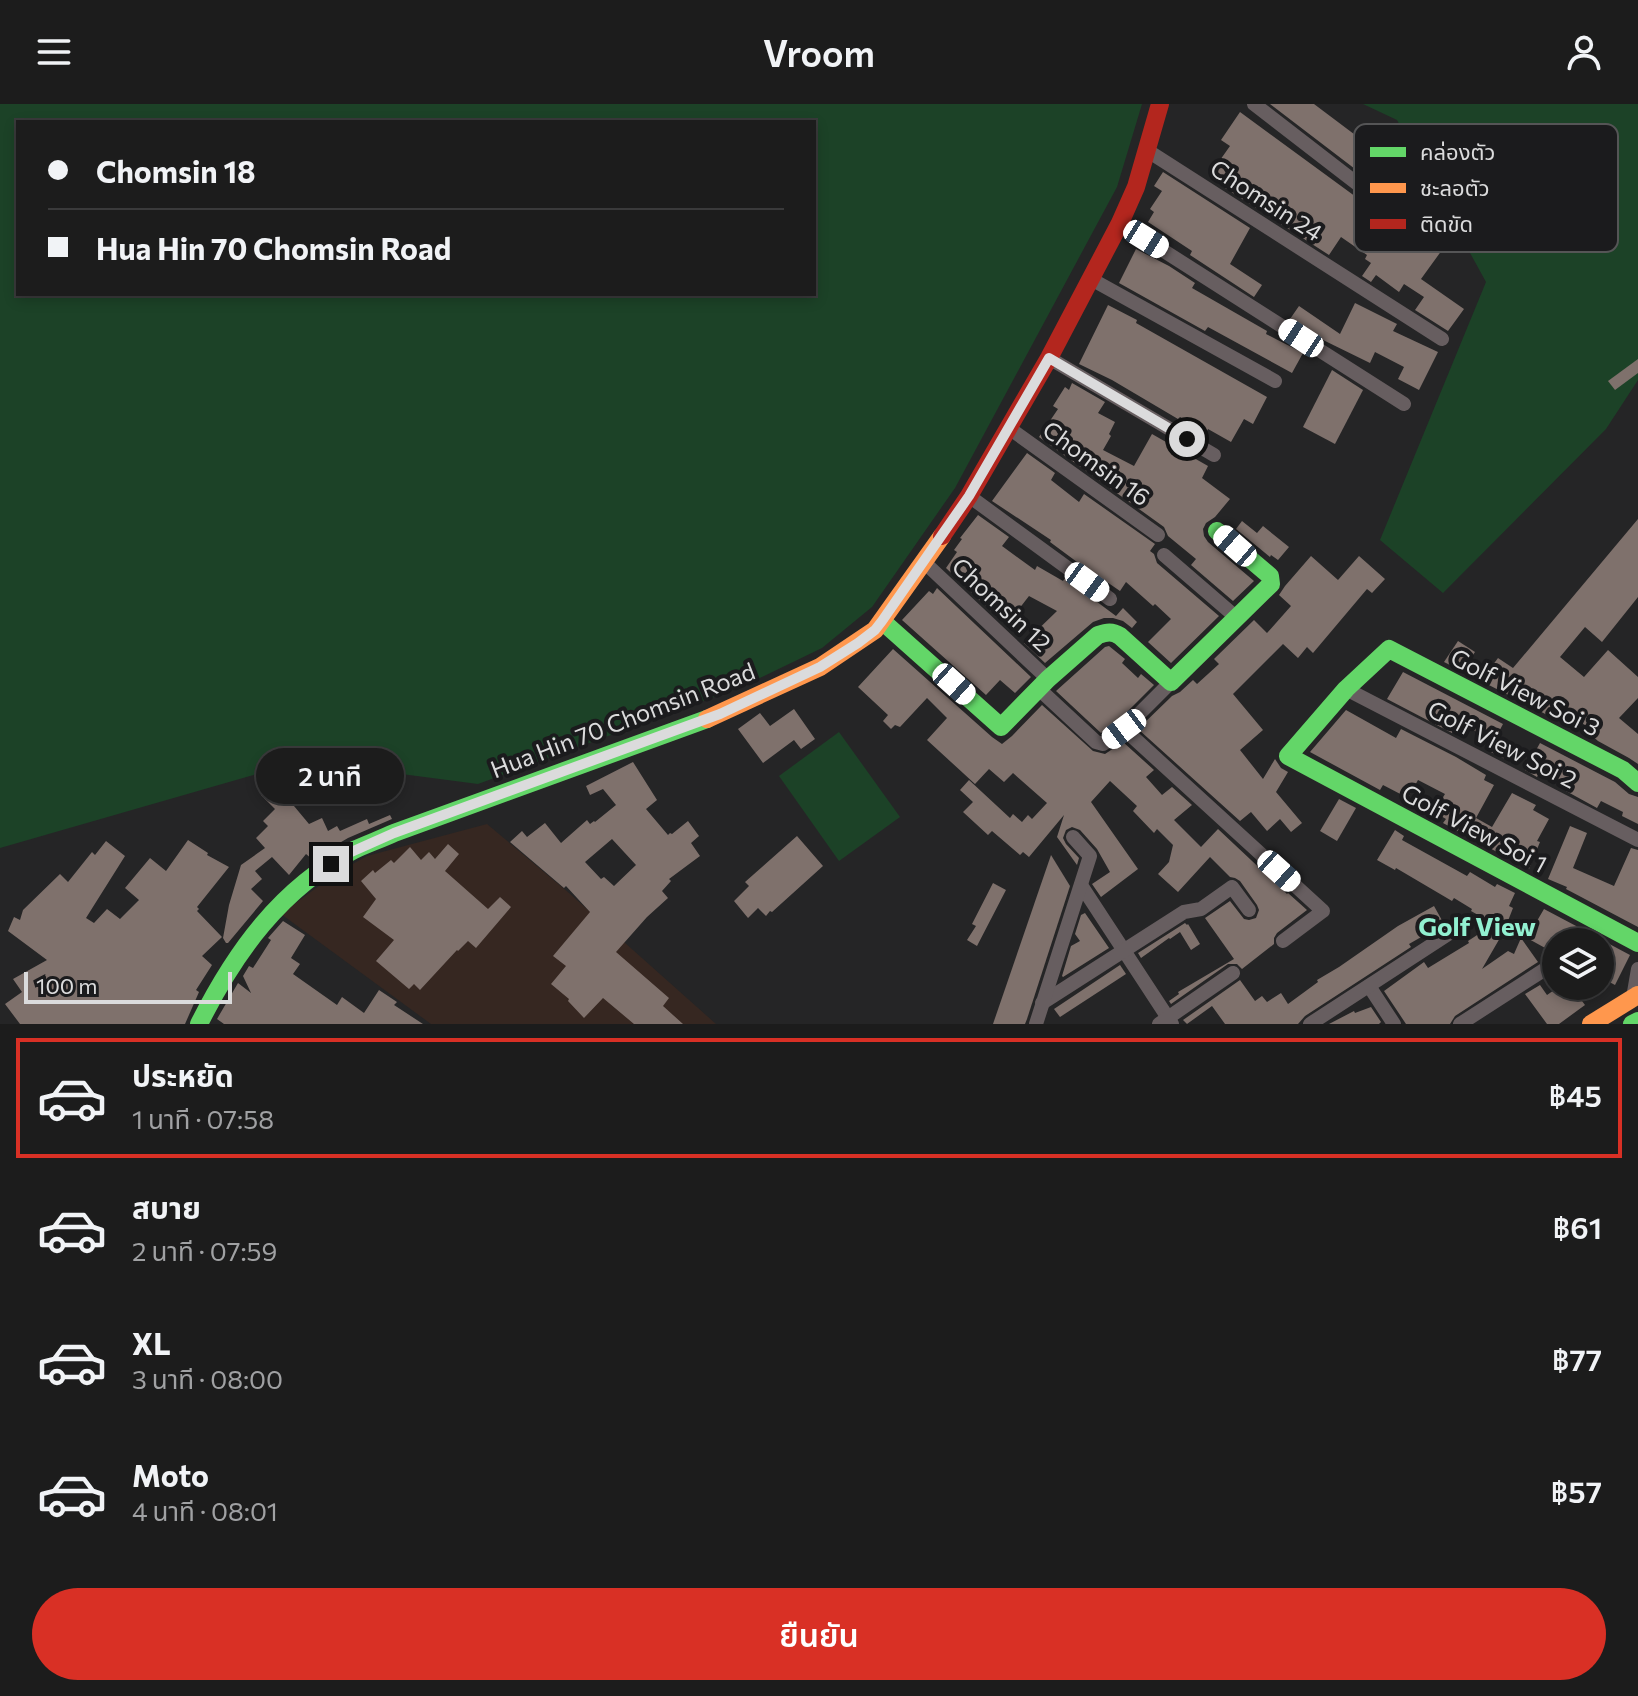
<!DOCTYPE html>
<html lang="th">
<meta charset="utf-8">
<style>
body{margin:0;font-family:Commissioner,"Noto Sans Thai",sans-serif;background:#292929;color:#f1f3f6;height:100vh;display:flex;flex-direction:column;font-size:30px;white-space:nowrap}
*{box-sizing:border-box;margin:0}
p{font-size:26px;color:#a0a1a3}
.icon{flex:none;width:44px;height:44px;fill:none;stroke:currentColor;stroke-width:2;stroke-linecap:round;stroke-linejoin:round}
.map{position:relative;height:920px;overflow:hidden}
.sheet{display:flex;flex-direction:column;background:#1c1c1c;flex:1}
.sheet>*{flex:none}
.banner{position:absolute;left:16px;top:16px;width:800px;height:176px;border-radius:0px;box-shadow:0 4px 12px #0003,0 0 0 2px #3a3a3b;display:grid;align-content:center;height:176px;padding:0 32px;background:#1c1c1c}
.fabs{position:absolute;left:1542px;top:824px;display:grid;gap:16px}
.fabs a{display:grid;place-items:center;width:72px;height:72px;border-radius:50%;background:#1c1c1c;box-shadow:0 4px 12px #0003,0 0 0 2px #3a3a3b;font-size:40px}
.scale{position:absolute;left:24px;bottom:20px;width:208px;box-sizing:border-box;padding-left:8px;border:4px solid #dbdbdc;border-top:0;font-size:22px;line-height:28px;white-space:nowrap;color:#dbdbdc;-webkit-text-stroke:6px #1b1b1d;paint-order:stroke}
.end{position:absolute;width:36px;height:36px;margin:-18px;border:10px solid #dbdbdc;background:#111;box-shadow:0 0 0 4px #111}
.from{border-radius:50%}
.bubble{position:absolute;height:56px;border-radius:28px;background:#1c1c1c;box-shadow:0 4px 12px #0003,0 0 0 2px #3a3a3b;font-size:26px;font-weight:600;line-height:56px;text-align:center}
.car{position:absolute;width:24px;height:48px;margin:-24px -12px;border-radius:10px;box-shadow:0 0 6px 2px #0007;background:linear-gradient(#fff 24%,#345 0 40%,#fff 0 76%,#345 0 86%,#fff 0)}
.banner b{display:flex;align-items:center;gap:28px;height:76px;font-size:30px}
.banner b+b{border-top:2px solid #3a3a3b}
.banner i{width:20px;height:20px;background:#f1f3f6}
ul{padding:14px 0 0;list-style:none}
li{display:flex;align-items:center;gap:24px;height:120px;margin:0 16px 12px;padding:0 16px;border:4px solid transparent;border-radius:0px}
li div{flex:1}
li b{display:block;font-size:30px}
li em{font-style:normal;font-weight:600}
li.selected{border-color:#d93025}
li>.icon{width:72px;height:72px;stroke-width:1.5}
.action{display:flex;gap:16px;margin-top:auto;padding:16px 32px}
.action a{flex:1;height:92px;border-radius:48px;background:#d93025;color:#fff;font-size:32px;font-weight:600;line-height:92px;text-align:center}
header{display:flex;justify-content:space-between;align-items:center;height:104px;padding:0 32px;background:#1c1c1c;font-size:36px;font-weight:600}
.map>svg:first-child{display:block}
</style>
<header><svg class="icon" aria-label="menu" viewBox="0 0 24 24"><path d="M4 6h16M4 12h16M4 18h16"/></svg>Vroom<svg class="icon" aria-label="person" viewBox="0 0 24 24"><circle cx="12" cy="8" r="4"/><path d="M4 21q1-7 8-7t8 7"/></svg></header>
<div class="map">
<svg width="1638" height="920" viewBox="0 0 1638 920">
<rect width="100%" height="100%" fill="#252526"/>
<polygon fill="#362721" points="487,720 569,789 716,920 431,920 281,810 335,770 367,752"/>
<g fill="#1c4227" fill-rule="evenodd">
<path d="M0,0H1142L1117,83L955,384L872,503L822,544L741,583L478,680L302,657L0,744ZM814,18V190H18V18Z"/>
<polygon points="1363,0 1638,0 1638,276 1606,325 1443,489 1380,436 1486,178 1397,16"/>
<polygon points="839,628 900,713 839,757 779,672"/>
</g>
<g fill="#7f716c" fill-rule="evenodd">
<polygon points="1270,0 1314,0 1443,97 1419,128 1442,146 1421,175 1464,205 1448,227 1415,206 1424,193 1404,180 1399,188 1376,171 1371,178 1362,172 1371,159 1365,155 1367,151 1341,133 1329,151 1222,82 1226,74 1213,66 1230,42 1221,36 1240,8 1393,120 1402,121 1407,117 1410,107"/>
<polygon points="1163,68 1250,124 1230,160 1262,181 1254,193 1190,151 1192,147 1148,118 1154,108 1150,105 1162,87 1154,82"/>
<polygon points="1136,145 1169,162 1195,179 1192,184 1267,227 1266,230 1303,249 1292,269 1208,223 1205,227 1119,179"/>
<polygon points="1355,199 1397,220 1393,227 1438,248 1419,286 1398,275 1404,263 1375,248 1370,259 1321,235 1290,215 1299,202 1340,230"/>
<polygon points="1108,201 1137,216 1136,219 1267,293 1253,320 1244,315 1231,338 1208,325 1207,327 1180,313 1178,315 1112,276 1079,260"/>
<polygon points="1638,255 1638,269 1615,286 1608,277"/>
<polygon points="1332,266 1363,286 1335,340 1303,323"/>
<polygon points="1072,279 1105,298 1098,309 1115,318 1109,330 1111,332 1103,346 1134,362 1152,330 1208,362 1202,374 1230,395 1215,413 1206,419 1203,425 1204,432 1208,438 1254,477 1233,497 1191,461 1196,455 1168,432 1164,423 1039,333 1058,305 1053,302 1065,283 1069,286"/>
<polygon points="1027,349 1055,369 1051,376 1079,398 1084,390 1155,440 1150,447 1154,450 1157,459 1219,512 1171,559 1148,538 1171,515 1155,500 1153,502 1126,478 1120,487 1101,474 1100,475 1050,438 1051,436 992,397"/>
<polygon points="978,411 1009,433 1002,442 1035,466 1037,462 1063,477 1065,474 1116,512 1123,504 1137,518 1132,524 1123,517 1113,514 1104,514 1093,518 1045,559 1024,539 1057,507 1029,492 1008,519 994,508 993,509 946,464 957,448 954,446 962,435 960,434"/>
<polygon points="1638,415 1638,493 1602,538 1585,523 1560,553 1584,573 1608,546 1638,573 1638,594 1619,614 1638,630 1638,660 1629,654 1598,637 1590,630 1592,628 1565,603 1555,615 1481,577 1498,554 1513,564"/>
<polygon points="1242,417 1257,429 1263,422 1289,443 1278,456 1271,451 1270,453 1236,425"/>
<polygon points="1311,452 1338,476 1359,452 1385,475 1372,489 1367,485 1313,549 1307,543 1298,554 1283,540 1233,590 1263,626 1240,646 1263,675 1275,655 1281,664 1288,668 1276,688 1302,719 1291,728 1280,715 1267,727 1251,708 1240,717 1138,625 1172,592 1180,588 1193,576 1197,580 1219,560 1214,555 1254,516 1267,529 1291,502 1279,491 1285,482"/>
<polygon points="937,484 1031,573 1015,589 1000,576 986,591 902,516 929,487 933,490"/>
<polygon points="1458,537 1475,548 1462,567 1444,558"/>
<polygon points="1109,542 1125,555 1122,559 1138,574 1141,570 1154,581 1118,617 1101,629 1056,587 1105,543"/>
<polygon points="893,545 992,633 1002,640 1012,632 1042,601 1093,647 1105,650 1123,638 1154,666 1146,673 1162,691 1172,683 1192,701 1174,716 1201,743 1218,725 1287,790 1288,789 1307,806 1277,829 1274,834 1274,840 1242,865 1237,860 1228,860 1171,900 1169,897 1179,890 1178,888 1234,855 1205,814 1230,797 1244,815 1249,816 1256,814 1259,806 1257,801 1240,777 1235,774 1230,773 1210,753 1178,788 1158,770 1169,758 1173,741 1157,725 1154,729 1133,707 1137,702 1110,677 1091,698 1138,765 1101,793 1092,780 1110,768 1097,745 1080,726 1072,723 1066,726 1063,734 1066,740 1079,754 1077,761 1057,733 1064,711 1029,753 1023,748 1020,751 992,727 988,731 963,708 973,698 960,686 969,676 1010,714 1013,710 1022,718 1028,711 1032,715 1047,699 1013,669 1004,678 989,665 975,680 927,636 947,614 927,594 900,623 895,621 891,625 883,617 888,611 858,583"/>
<polygon points="1403,568 1503,620 1494,637 1458,618 1452,629 1387,595"/>
<polygon points="794,605 815,635 801,645 794,636 763,659 738,625 760,609 770,622"/>
<polygon points="1346,606 1396,634 1401,625 1456,653 1486,671 1484,676 1494,681 1476,714 1492,723 1512,689 1536,701 1533,706 1549,715 1537,737 1540,738 1529,765 1443,719 1446,715 1434,708 1445,690 1418,676 1408,694 1383,681 1380,686 1310,648"/>
<polygon points="1497,632 1515,641 1507,656 1489,647"/>
<polygon points="1540,639 1615,678 1629,690 1638,693 1638,720 1622,712 1623,708 1601,697 1597,704 1566,687 1569,681 1541,666 1537,673 1525,666"/>
<path d="M633,658L657,696L646,705L668,731L670,729L672,730L688,717L699,732L691,739L700,752L669,775L671,777L662,787L668,794L647,813L616,848L669,894L663,902L683,920H634L603,894L584,914L568,897L569,895L551,880L566,862L553,852L590,808L566,782L564,784L510,738L522,727L527,733L545,719L561,739L587,716L590,720L594,717L595,718L616,701L603,685L590,691L586,682ZM612,735L636,761L614,782L604,773L601,775L585,758Z"/>
<polygon points="274,678 309,720 322,714 328,727 337,722 340,727 367,715 369,720 390,711 392,715 348,734 312,755 306,750 289,771 272,753 255,767 262,775 251,785 263,797 228,839 226,839 223,834 229,801 241,761 265,744 256,734 268,722 263,717 275,705 261,691"/>
<polygon points="1339,695 1356,704 1337,737 1320,727"/>
<polygon points="1570,722 1587,729 1573,764 1614,782 1631,744 1638,746 1638,823 1566,785 1567,783 1548,775"/>
<polygon points="1395,726 1404,732 1402,736 1467,772 1470,768 1495,783 1497,780 1515,789 1509,802 1513,804 1504,827 1482,865 1508,847 1514,850 1521,834 1538,858 1455,912 1450,920 1406,920 1384,887 1424,858 1428,864 1469,839 1468,837 1494,820 1471,807 1472,805 1454,794 1452,797 1396,764 1395,766 1377,756"/>
<polygon points="797,732 823,762 772,808 770,807 766,812 758,804 748,814 734,797 749,782 745,778"/>
<polygon points="188,736 208,749 207,751 229,763 197,803 199,805 197,807 222,833 202,852 212,861 196,886 199,888 185,920 20,920 5,900 22,888 13,875 47,856 8,827 14,813 20,816 23,806 60,770 68,778 92,748 95,751 106,737 125,752 86,814 94,819 107,805 120,815 139,796 125,784 150,754 166,767"/>
<polygon points="448,740 459,750 445,767 488,805 500,793 511,803 476,844 468,837 458,847 457,846 420,886 414,880 409,885 376,857 394,836 363,813 376,795 361,777 373,766 375,769 391,756 394,759 410,743 421,756 429,748 435,755"/>
<polygon points="1051,751 1070,782 1027,915 1025,920 993,920"/>
<polygon points="993,779 1006,786 977,842 967,836 976,822 972,820"/>
<polygon points="1434,802 1444,820 1409,840 1411,843 1305,912 1298,920 1225,920 1212,902 1187,920 1183,916 1240,876 1255,897 1262,892 1267,898 1281,889 1288,900 1318,878 1317,876 1339,863 1398,822"/>
<polygon points="1544,805 1578,823 1569,838 1556,838 1556,850 1527,834"/>
<polygon points="1085,809 1109,844 1063,873 1062,872 1071,842 1080,837 1075,830 1081,811"/>
<polygon points="283,817 305,831 291,854 300,860 293,870 337,901 342,893 364,909 379,886 397,898 394,901 423,920 224,920 217,915 238,879 251,889 243,872 249,862 253,864 271,836 268,834"/>
<polygon points="1185,819 1187,821 1188,820 1200,840 1191,846 1180,828 1170,835 1169,834 1141,854 1138,849"/>
<polygon points="1600,835 1630,851 1615,881 1600,873"/>
<polygon points="1120,861 1126,870 1060,913 1054,905"/>
<polygon points="1540,881 1547,891 1560,882 1605,882 1582,897 1585,901 1559,920 1547,920 1525,890"/>
<polygon points="1371,903 1381,918 1379,920 1329,920 1354,907 1355,909"/>
</g>
<g fill="none" stroke-linecap="round" stroke-linejoin="round">
<g stroke="#675e60" stroke-width="14">
<polyline points="1254,0 1399,112"/>
<polyline points="1148,47 1442,235"/>
<polyline points="1120,119 1404,300"/>
<polyline points="1091,175 1275,277"/>
<polyline points="1049,254 1214,351"/>
<polyline points="1009,324 1158,431"/>
<polyline points="969,392 1110,495"/>
<polyline points="1164,451 1237,514"/>
<polyline points="924,458 1048,575"/>
<polyline points="1039,585 1096,638 1103,640 1124,625 1171,578"/>
<polyline points="1346,585 1638,736"/>
<polyline points="1124,625 1323,807 1283,837"/>
<polyline points="1081,781 1172,920"/>
<polyline points="1369,882 1394,920"/>
<polyline points="1633,894 1638,865"/>
<polyline points="1042,899 1184,808 1201,805 1232,783 1249,806"/>
<polyline points="1036,920 1090,752 1073,733"/>
<polyline points="1159,920 1233,869"/>
<polyline points="1310,920 1453,827"/>
<polyline points="1460,920 1550,862"/>
</g>
<g stroke="#63d668" stroke-width="18">
<path d="M882,517L1001,623L1048,575L1098,531C1107,528 1112,527 1120,532L1171,578L1271,480L1270,472L1217,427"/>
<polyline points="1638,679 1623,666 1389,545 1346,585 1288,652 1638,839"/>
<path d="M199,920C235,848 281,784 354,746C367,740 381,735 394,729L707,615"/>
<polyline points="1632,920 1638,917"/>
</g>
<g stroke="#ff974d" stroke-width="18">
<polyline points="707,615 820,563 875,526 942,432"/>
<polyline points="1591,920 1638,891"/>
</g>
<polyline stroke="#b3261e" stroke-width="18" points="942,432 969,392 1049,254 1120,119 1136,83 1160,0"/>
</g>
<g fill="none" stroke-linecap="round" stroke-linejoin="round">
<polyline stroke="#dbdbdc" stroke-width="10" points="331,760 349,749 394,729 720,610 820,563 858,539 875,526 882,517 969,392 1049,254 1187,335"/>
</g>
<g text-anchor="middle" stroke-width="8" stroke-linejoin="round" paint-order="stroke">
<g font-size="24" fill="#dbdbdc" stroke="#1b1b1d">
<text transform="translate(1266 97) rotate(33)" y="8">Chomsin 24</text>
<text transform="translate(1096 360) rotate(36)" y="8">Chomsin 16</text>
<text transform="translate(1001 501) rotate(43)" y="8">Chomsin 12</text>
<text transform="translate(1525 589) rotate(27)" y="8">Golf View Soi 3</text>
<text transform="translate(623 617) rotate(-21)" y="8">Hua Hin 70 Chomsin Road</text>
<text transform="translate(1502 641) rotate(27)" y="8">Golf View Soi 2</text>
<text transform="translate(1474 725) rotate(28)" y="8">Golf View Soi 1</text>
</g>
<g font-size="26" font-weight="bold" fill="#92f0d1" stroke="#1b1b1d">
<text x="1477" y="832">Golf View</text>
</g>
</g>
<rect x="1354" y="20" width="264" height="128" rx="12" fill="#1b1b1d" stroke="#555556" stroke-width="2"/>
<rect x="1370" y="43" width="36" height="10" fill="#63d668"/>
<rect x="1370" y="79" width="36" height="10" fill="#ff974d"/>
<rect x="1370" y="115" width="36" height="10" fill="#b3261e"/>
<g font-size="22" fill="#dbdbdc">
<text x="1420" y="56">คล่องตัว</text>
<text x="1420" y="92">ชะลอตัว</text>
<text x="1420" y="128">ติดขัด</text>
</g>
</svg>
<div class="fabs">
<a><svg class="icon" aria-label="layers" viewBox="0 0 24 24"><path d="M12 4l9 5-9 5-9-5zM3 14l9 5 9-5"/></svg></a>
</div>
<div class="scale">100 m</div>
<i class="end from" style="left:1187px;top:335px"></i>
<i class="end" style="left:331px;top:760px"></i>
<div class="bubble" style="left:256px;top:644px;width:148px">2 นาที</div>
<i class="car" style="left:1146px;top:135px;rotate:122deg"></i>
<i class="car" style="left:1301px;top:234px;rotate:303deg"></i>
<i class="car" style="left:1235px;top:442px;rotate:311deg"></i>
<i class="car" style="left:1087px;top:478px;rotate:126deg"></i>
<i class="car" style="left:954px;top:580px;rotate:132deg"></i>
<i class="car" style="left:1124px;top:625px;rotate:233deg"></i>
<i class="car" style="left:1279px;top:767px;rotate:132deg"></i>
<div class="banner">
<b><i class="from"></i>Chomsin 18</b>
<b><i></i>Hua Hin 70 Chomsin Road</b>
</div>
</div>
<section class="sheet">
<ul>
<li class="selected"><svg class="icon" aria-label="car" viewBox="0 0 24 24"><path d="M5 17H2v-5l4-1 3-4h7l3 4 3 1v5h-3M9 17h6M6 11h13"/><circle cx="7" cy="17" r="2"/><circle cx="17" cy="17" r="2"/></svg><div><b>ประหยัด</b><p>1 นาที · 07:58</p></div><em>฿45</em></li>
<li><svg class="icon" aria-label="car" viewBox="0 0 24 24"><path d="M5 17H2v-5l4-1 3-4h7l3 4 3 1v5h-3M9 17h6M6 11h13"/><circle cx="7" cy="17" r="2"/><circle cx="17" cy="17" r="2"/></svg><div><b>สบาย</b><p>2 นาที · 07:59</p></div><em>฿61</em></li>
<li><svg class="icon" aria-label="car" viewBox="0 0 24 24"><path d="M5 17H2v-5l4-1 3-4h7l3 4 3 1v5h-3M9 17h6M6 11h13"/><circle cx="7" cy="17" r="2"/><circle cx="17" cy="17" r="2"/></svg><div><b>XL</b><p>3 นาที · 08:00</p></div><em>฿77</em></li>
<li><svg class="icon" aria-label="car" viewBox="0 0 24 24"><path d="M5 17H2v-5l4-1 3-4h7l3 4 3 1v5h-3M9 17h6M6 11h13"/><circle cx="7" cy="17" r="2"/><circle cx="17" cy="17" r="2"/></svg><div><b>Moto</b><p>4 นาที · 08:01</p></div><em>฿57</em></li>
</ul>
<div class="action"><a>ยืนยัน</a></div>
</section>
